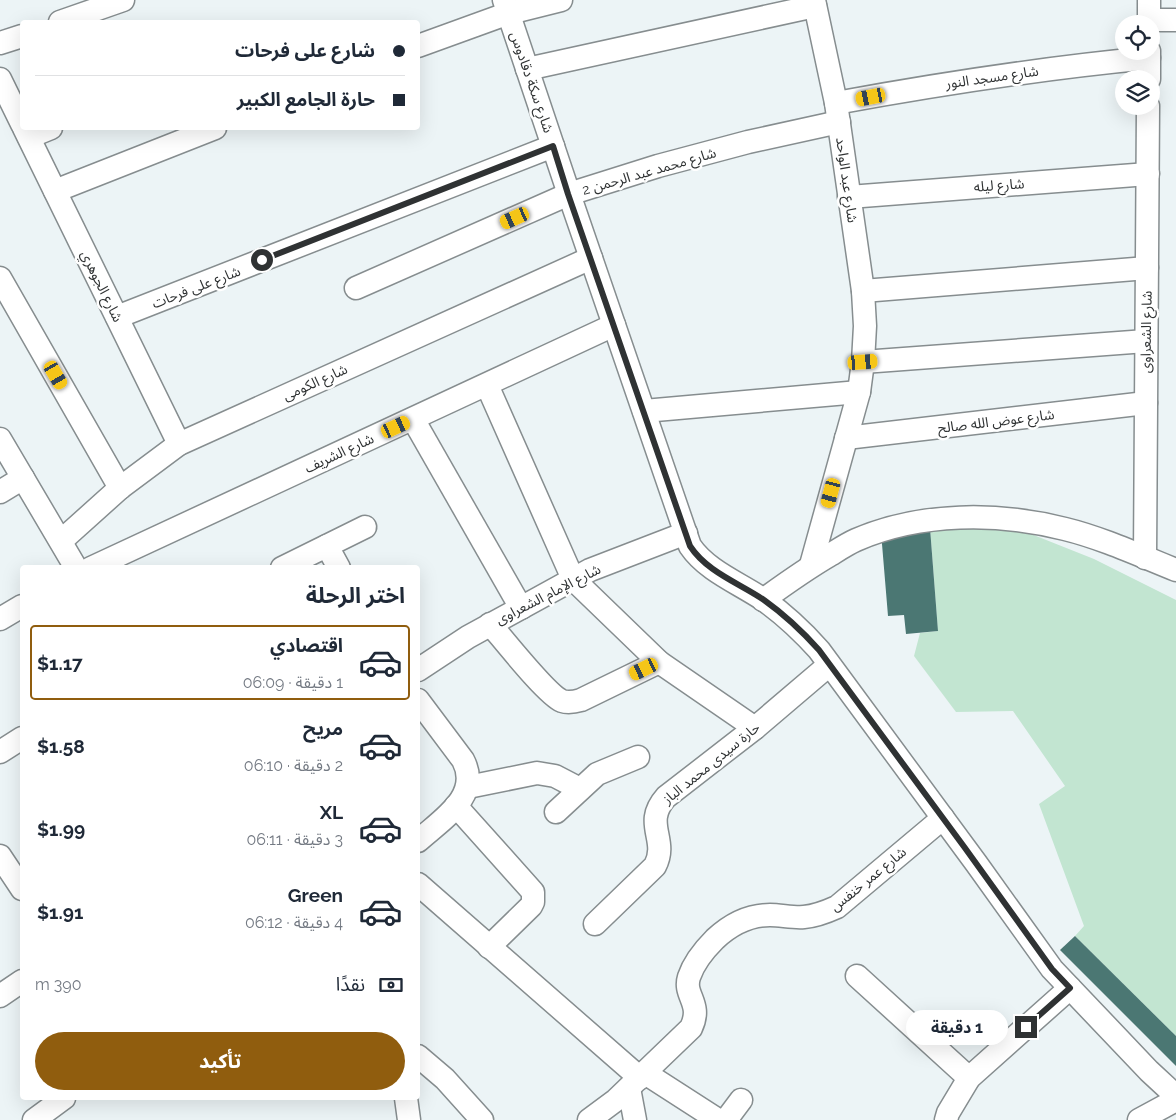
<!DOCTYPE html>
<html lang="ar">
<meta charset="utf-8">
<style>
body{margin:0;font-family:Raleway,"Noto Sans Arabic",sans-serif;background:#f6f6f7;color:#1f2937;direction:rtl;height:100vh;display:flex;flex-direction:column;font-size:19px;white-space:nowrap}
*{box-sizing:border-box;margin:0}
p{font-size:16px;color:#747a83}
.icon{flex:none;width:28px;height:28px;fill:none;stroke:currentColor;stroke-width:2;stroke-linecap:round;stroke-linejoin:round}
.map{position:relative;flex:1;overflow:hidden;direction:ltr}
.panel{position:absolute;left:20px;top:565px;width:400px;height:535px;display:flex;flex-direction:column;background:#fff;border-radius:5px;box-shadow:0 5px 20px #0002;direction:rtl}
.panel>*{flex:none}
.banner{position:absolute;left:20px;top:20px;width:400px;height:110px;border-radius:5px;box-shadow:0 5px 20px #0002;direction:rtl;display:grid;align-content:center;height:110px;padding:0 15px;background:#fff}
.controls{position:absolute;left:1115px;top:15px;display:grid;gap:10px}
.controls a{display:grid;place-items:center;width:45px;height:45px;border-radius:50%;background:#fff;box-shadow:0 5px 20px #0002;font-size:25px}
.end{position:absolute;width:22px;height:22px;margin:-11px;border:6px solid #2f3233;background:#fff;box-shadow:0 0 0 2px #fff}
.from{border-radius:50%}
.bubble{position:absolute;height:35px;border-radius:18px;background:#fff;box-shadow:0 5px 20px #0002;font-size:16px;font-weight:700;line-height:35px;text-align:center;direction:rtl}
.car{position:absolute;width:15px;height:30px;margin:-15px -8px;border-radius:6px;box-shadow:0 0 4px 1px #0007;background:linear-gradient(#f5c518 24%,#345 0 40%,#f5c518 0 76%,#345 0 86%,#f5c518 0)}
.banner b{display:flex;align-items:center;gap:18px;height:48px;font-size:19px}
.banner b+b{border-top:1px solid #e0e1e3}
.banner i{width:12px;height:12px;background:#1f2937}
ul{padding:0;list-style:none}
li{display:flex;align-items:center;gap:15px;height:75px;margin:0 10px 8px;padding:0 5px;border:2px solid transparent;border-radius:5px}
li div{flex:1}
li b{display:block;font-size:19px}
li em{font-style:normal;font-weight:700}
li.selected{border-color:#905d0e}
li>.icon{width:45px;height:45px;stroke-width:1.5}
h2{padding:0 15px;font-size:22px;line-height:60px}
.pay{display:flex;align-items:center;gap:12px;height:55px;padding:0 15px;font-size:19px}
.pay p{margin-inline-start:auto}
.cta{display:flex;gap:10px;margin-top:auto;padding:10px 15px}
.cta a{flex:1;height:58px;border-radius:30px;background:#905d0e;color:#fff;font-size:20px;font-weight:700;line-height:58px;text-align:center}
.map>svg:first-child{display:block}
</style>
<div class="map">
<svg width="1176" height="1120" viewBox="0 0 1176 1120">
<rect width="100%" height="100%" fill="#ecf4f6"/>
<polygon fill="#c2e5d1" points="930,528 1016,528 1094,559 1176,600 1176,1036 1075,936 1084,926 1039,804 1065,786 1013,711 956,712 914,656 920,633 938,631"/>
<g fill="#4b7773">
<polygon points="930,528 938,631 906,634 904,615 888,616 881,532"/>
<polygon points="1075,936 1176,1036 1176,1066 1060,950"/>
</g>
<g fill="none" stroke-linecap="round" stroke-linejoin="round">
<g stroke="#868d8f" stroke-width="25">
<g id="street">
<path d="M504,0L569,194L690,546C707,571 739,583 764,600C785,615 802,631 819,650L976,863L1052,969L1149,1071L1176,1096"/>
<polyline points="1149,0 1149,24"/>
<polyline points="1149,20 1176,20"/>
<polyline points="60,22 123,0"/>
<polyline points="0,43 22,36"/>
<polyline points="418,46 509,13 561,0"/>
<polyline points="527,69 815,6"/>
<polyline points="0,79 22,124"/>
<polyline points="1149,79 1149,51"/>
<path d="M836,103C940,84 1044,68 1149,58"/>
<polyline points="24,128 179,444"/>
<polyline points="29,137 51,128"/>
<polyline points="55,191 215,128"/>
<polyline points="849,197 1148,174"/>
<polyline points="0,278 120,488"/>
<polyline points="356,288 569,194 658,166 748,142 839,122"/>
<polyline points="863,291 1147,268"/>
<polyline points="117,317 553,146"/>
<polyline points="863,362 1146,341"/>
<polyline points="487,385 573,579 659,662 755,728"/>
<polyline points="644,411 859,392"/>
<polyline points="413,419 521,608"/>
<polyline points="846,438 1146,403"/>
<polyline points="0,439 76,568"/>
<polyline points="0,492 23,478"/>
<polyline points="61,541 120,488 179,444 591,258"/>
<polyline points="327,546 339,568"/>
<polyline points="1145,558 1148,106"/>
<polyline points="811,565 859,392 863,362 865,326 863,291 836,103 814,0"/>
<polyline points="91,568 614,325"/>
<polyline points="282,568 365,527"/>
<path d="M763,600C785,584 806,569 830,555C838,550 847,544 856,540C921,512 998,512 1065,529C1102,538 1141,556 1176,570"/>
<polyline points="0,619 22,606"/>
<path d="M490,624C503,639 547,695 562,701C568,703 574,702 581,700L659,662"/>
<polyline points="418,670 468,637 590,570 686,533"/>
<path d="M418,700L463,760C482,796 441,820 418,841"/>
<polyline points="0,752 22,738"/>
<polyline points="468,787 537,773 555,776 580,789"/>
<polyline points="456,806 533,892 533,902 531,906 489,947"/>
<polyline points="556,812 597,774 638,757"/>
<polyline points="0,856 22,889"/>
<polyline points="418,884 640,1078"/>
<path d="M595,924L655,866C669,839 642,824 666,797L755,728L829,665"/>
<polyline points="857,976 969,1078"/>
<polyline points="0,996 22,981"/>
<polyline points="418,1056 445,1079 482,1120"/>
<polyline points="645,1073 718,1120"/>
<polyline points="629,1088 635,1120"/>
<polyline points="406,1098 409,1120"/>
<polyline points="34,1120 64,1098"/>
<path d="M589,1120L616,1100L691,1028C703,1003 683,996 689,977C694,962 705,949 715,939C730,925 749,915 770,915C781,915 793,918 804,917C816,916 826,912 837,907L943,818"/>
<polyline points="726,1120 741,1100"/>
<polyline points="946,1120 948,1113 969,1078 1070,988"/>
<polyline points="1139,1120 1176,1100"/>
</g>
</g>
<use href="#street" stroke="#fff" stroke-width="22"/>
</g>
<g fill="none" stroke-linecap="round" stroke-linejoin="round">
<path stroke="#2f3233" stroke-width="6" d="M262,260L553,146L568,194L690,546C707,572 739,583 764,600C785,615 802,631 819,650L965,848L1052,969L1070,988L1026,1027"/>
</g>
<g text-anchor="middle" stroke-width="5" stroke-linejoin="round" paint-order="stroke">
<g font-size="14" fill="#2f3233" stroke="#fff">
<text transform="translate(992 77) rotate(-8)" y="5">شارع مسجد النور</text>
<text transform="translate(532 82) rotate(71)" y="5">شارع سكة دقادوس</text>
<text transform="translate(649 171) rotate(-16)" y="5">شارع محمد عبد الرحمن 2</text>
<text transform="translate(847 180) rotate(82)" y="5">شارع عبد الواحد</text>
<text transform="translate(999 185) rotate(-4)" y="5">شارع ليله</text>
<text transform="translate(102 286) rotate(64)" y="5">شارع الجوهري</text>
<text transform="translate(196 287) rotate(-21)" y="5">شارع على فرحات</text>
<text transform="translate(1146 332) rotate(-89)" y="5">شارع الشعراوى</text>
<text transform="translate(315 382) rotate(-24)" y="5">شارع الكومى</text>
<text transform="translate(996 421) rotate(-7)" y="5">شارع عوض الله صالح</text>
<text transform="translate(339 453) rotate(-25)" y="5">شارع الشريف</text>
<text transform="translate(548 594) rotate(-27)" y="5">شارع الإمام الشعراوى</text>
<text transform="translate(711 763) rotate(-39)" y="5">حارة سيدى محمد الباز</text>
<text transform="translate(868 879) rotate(-39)" y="5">شارع عمر خنفس</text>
</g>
</g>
</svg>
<div class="controls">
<a><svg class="icon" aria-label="locate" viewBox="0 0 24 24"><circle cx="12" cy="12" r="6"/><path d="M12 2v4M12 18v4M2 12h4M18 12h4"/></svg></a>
<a><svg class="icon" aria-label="layers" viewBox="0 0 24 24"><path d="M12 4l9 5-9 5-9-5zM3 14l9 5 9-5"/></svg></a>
</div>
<i class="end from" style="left:262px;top:260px"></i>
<i class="end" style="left:1026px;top:1027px"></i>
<div class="bubble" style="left:906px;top:1010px;width:102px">1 دقيقة</div>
<i class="car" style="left:871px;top:97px;rotate:259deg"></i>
<i class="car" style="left:515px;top:218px;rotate:246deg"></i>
<i class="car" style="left:863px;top:362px;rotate:86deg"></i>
<i class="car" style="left:56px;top:375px;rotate:150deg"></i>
<i class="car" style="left:396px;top:427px;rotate:65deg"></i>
<i class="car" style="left:831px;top:493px;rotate:195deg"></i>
<i class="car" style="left:644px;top:669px;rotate:244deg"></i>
<div class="banner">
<b><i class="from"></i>شارع على فرحات</b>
<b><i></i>حارة الجامع الكبير</b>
</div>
<section class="panel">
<h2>اختر الرحلة</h2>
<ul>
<li class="selected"><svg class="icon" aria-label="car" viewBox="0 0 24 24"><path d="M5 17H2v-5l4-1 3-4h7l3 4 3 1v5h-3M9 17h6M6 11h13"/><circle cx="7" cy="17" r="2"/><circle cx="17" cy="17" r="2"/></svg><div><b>اقتصادي</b><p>1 دقيقة · 06:09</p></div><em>$1.17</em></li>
<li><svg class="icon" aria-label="car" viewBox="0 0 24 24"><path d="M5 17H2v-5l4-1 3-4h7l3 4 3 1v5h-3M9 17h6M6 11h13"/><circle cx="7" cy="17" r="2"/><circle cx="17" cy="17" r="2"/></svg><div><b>مريح</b><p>2 دقيقة · 06:10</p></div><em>$1.58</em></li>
<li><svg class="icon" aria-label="car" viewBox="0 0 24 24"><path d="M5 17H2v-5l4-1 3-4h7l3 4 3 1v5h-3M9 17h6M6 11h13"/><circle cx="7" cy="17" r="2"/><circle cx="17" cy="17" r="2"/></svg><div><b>XL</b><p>3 دقيقة · 06:11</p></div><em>$1.99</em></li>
<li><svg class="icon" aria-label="car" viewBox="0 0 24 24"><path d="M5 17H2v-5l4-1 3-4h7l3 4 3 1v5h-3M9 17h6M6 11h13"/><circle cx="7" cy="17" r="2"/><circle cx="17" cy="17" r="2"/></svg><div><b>Green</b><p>4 دقيقة · 06:12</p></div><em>$1.91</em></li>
</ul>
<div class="pay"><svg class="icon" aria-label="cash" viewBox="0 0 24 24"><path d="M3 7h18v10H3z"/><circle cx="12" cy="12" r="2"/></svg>نقدًا<p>390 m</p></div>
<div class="cta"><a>تأكيد</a></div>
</section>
</div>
